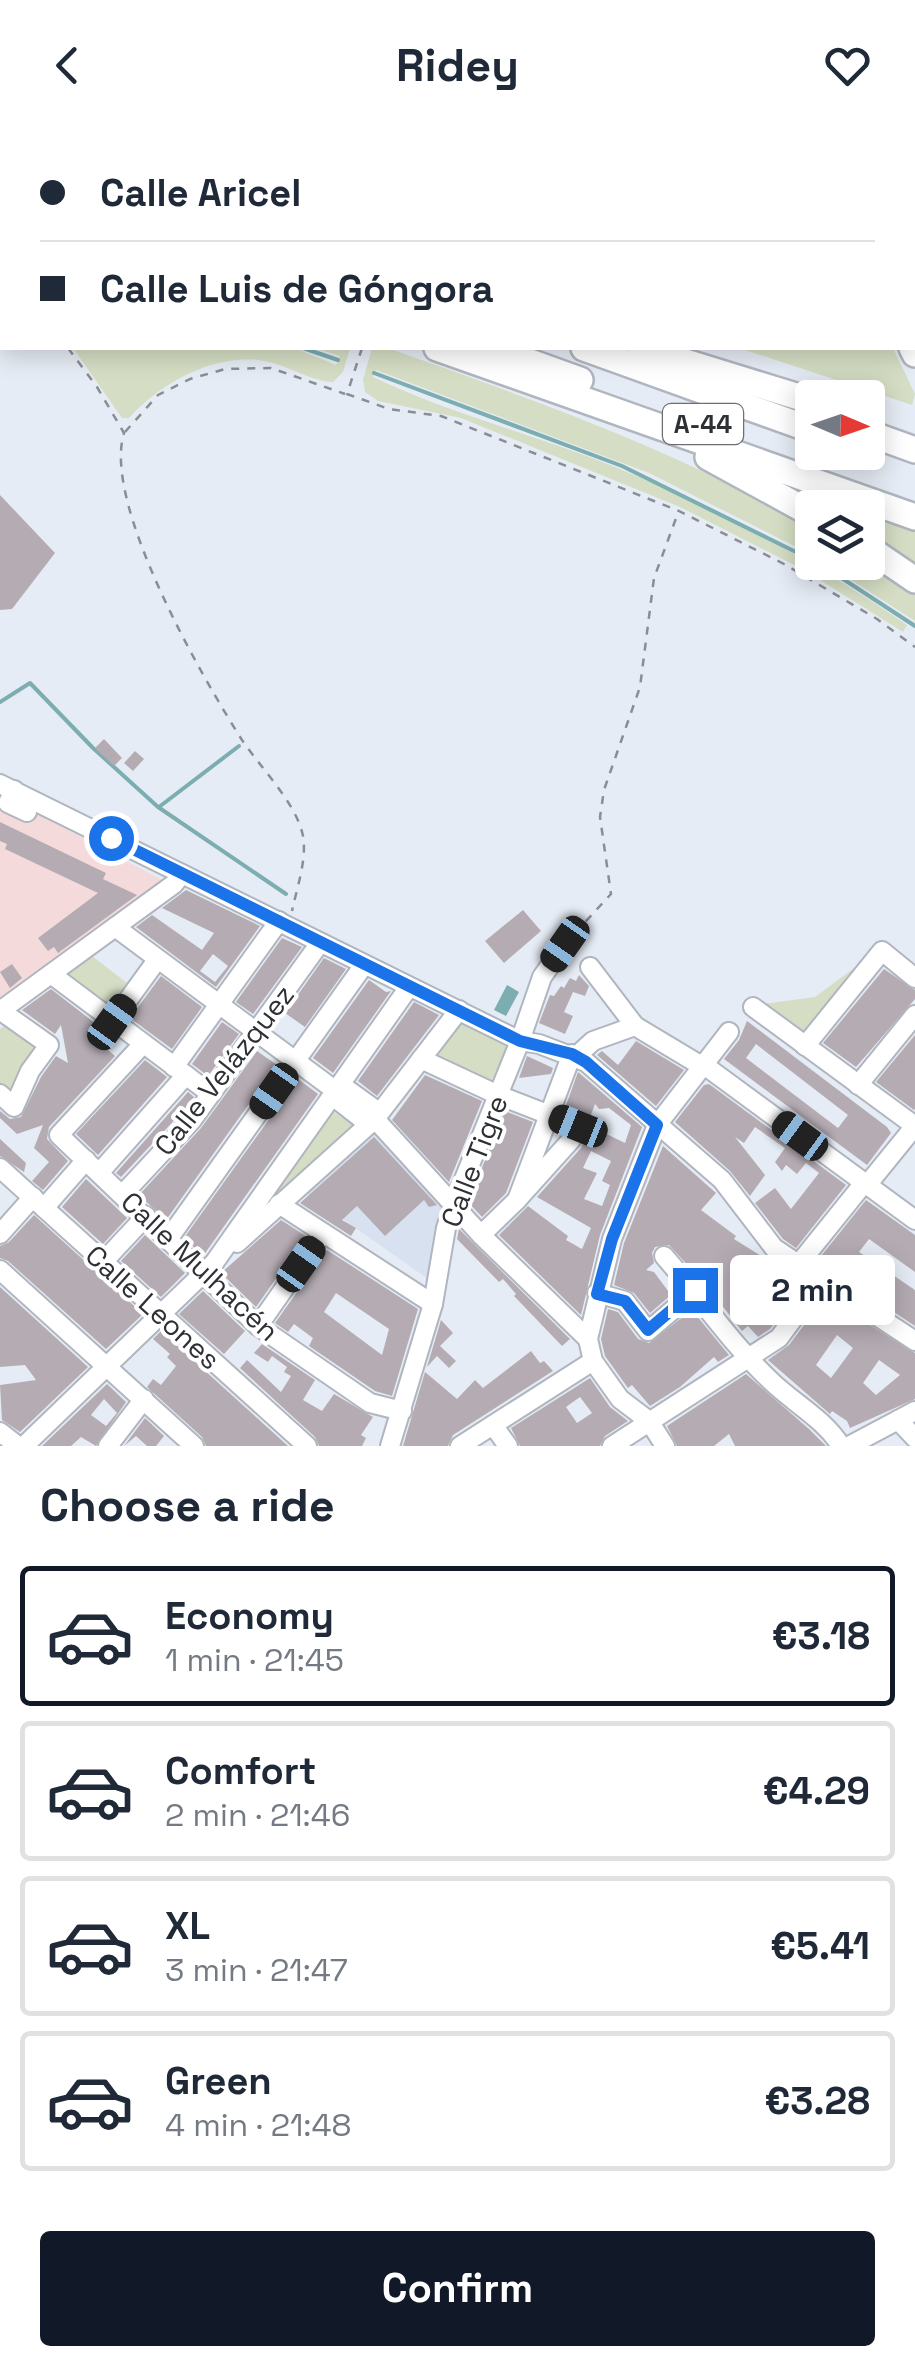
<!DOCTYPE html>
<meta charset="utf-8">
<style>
body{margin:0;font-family:"Space Grotesk",sans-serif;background:#f6f6f7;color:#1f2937;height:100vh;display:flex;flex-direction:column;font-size:38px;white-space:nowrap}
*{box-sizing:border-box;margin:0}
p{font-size:32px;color:#747a83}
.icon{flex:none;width:55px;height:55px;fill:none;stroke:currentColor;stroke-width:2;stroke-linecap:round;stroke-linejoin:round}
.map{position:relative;height:1316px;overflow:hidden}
.side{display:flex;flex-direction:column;background:#fff;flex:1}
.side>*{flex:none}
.guide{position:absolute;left:0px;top:0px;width:915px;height:220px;box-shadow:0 5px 25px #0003;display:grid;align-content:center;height:220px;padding:0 40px;background:#fff}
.needle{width:65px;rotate:92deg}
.controls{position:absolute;left:795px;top:250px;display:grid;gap:20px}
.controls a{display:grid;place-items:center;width:90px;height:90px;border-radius:10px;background:#fff;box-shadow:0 5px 25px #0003;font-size:50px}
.end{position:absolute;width:45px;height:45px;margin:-22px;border:12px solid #1a73e8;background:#fff;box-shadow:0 0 0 5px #fff}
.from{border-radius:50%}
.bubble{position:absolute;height:70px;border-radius:10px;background:#fff;box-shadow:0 5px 25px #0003;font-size:32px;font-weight:700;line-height:70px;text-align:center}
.car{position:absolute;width:30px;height:60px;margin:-30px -15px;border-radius:12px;box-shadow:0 0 8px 2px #0007;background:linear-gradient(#222 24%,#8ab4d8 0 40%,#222 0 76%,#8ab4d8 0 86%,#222 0)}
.guide b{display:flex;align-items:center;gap:35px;height:95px;font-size:38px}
.guide b+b{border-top:2px solid #e0e1e3}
.guide i{width:25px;height:25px;background:#1f2937}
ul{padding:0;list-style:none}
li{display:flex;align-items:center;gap:30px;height:140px;margin:0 20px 15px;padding:0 20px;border:5px solid #e0e1e3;border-radius:10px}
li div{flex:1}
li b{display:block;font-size:38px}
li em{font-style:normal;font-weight:700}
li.selected{border-color:#111827}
li>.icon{width:90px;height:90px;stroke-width:1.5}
h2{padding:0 40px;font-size:45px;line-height:120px}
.action{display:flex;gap:20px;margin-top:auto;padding:20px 40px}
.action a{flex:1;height:115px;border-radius:10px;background:#111827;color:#fff;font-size:40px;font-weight:700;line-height:115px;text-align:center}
header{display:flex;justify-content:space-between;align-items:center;height:130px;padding:0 40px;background:#fff;font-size:45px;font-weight:700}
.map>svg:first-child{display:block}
</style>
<header><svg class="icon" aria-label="back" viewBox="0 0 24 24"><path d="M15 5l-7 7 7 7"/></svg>Ridey<svg class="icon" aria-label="heart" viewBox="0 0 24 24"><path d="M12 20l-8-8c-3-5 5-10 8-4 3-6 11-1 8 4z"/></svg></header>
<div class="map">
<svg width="915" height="1316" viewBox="0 0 915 1316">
<rect width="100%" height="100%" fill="#e6ecf5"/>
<polygon fill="#d7e1f0" points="377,996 449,1075 431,1151 303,1061"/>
<polygon fill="#f5dadc" points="0,664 166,752 0,868"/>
<g fill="#d5dec4">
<polygon points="545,0 757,0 760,2 547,2"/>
<path d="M73,218H294L336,235L340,226L315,218H350L343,242L333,252C309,251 288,235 264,231C216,222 160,253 129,288H122Z"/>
<path d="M372,218H388C534,270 678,320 812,399V425L649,343L376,240L373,247C448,283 532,304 610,335C714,377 815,431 907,495L903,502L804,440L680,377L461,288L378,271L365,262L363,250Z"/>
<polygon points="739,218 893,218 915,264 912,275"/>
<polygon points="868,383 915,400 915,435 868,403"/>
<polygon points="825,433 867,433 915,465 915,491"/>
<polygon points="92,826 127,853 120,862 124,865 112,882 64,847"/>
<polygon points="869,827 805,905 763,874 815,867"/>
<polygon points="461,893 507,917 491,952 437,927"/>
<polygon points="7,894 40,915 9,969 0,961 0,899"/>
<polygon points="328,978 354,996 328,1025 243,1096"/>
</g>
<polygon fill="#7cadb0" points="507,855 519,862 506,886 494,880"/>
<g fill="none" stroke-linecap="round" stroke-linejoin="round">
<g stroke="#7cadb0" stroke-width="4">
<polyline points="0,101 2,102"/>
<polyline points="303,218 338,230"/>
<polyline points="374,243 622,336 812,430"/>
<polyline points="817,432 915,496"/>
<polyline points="0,572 30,553 93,618 158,677 286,764"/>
<polyline points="159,677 239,616"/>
</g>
</g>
<g fill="#b5acb3" fill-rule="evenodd">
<polygon points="0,365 55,423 12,479 0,480"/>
<polygon points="104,609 122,628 114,636 95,618"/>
<polygon points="135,621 144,629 133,641 124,633"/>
<polygon points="0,692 106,743 103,749 137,765 58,823 54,817 48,821 38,808 98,763 5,719 7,714 0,711"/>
<path d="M186,760L260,796L216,857L136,797L152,785L202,820L214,803L162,778ZM213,824L228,836L215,852L200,841Z"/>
<polygon points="523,780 541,801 504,833 485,811"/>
<polygon points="282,808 302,817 253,884 236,872"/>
<polygon points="324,828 346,839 305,897 285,883"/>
<polygon points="12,834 22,848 10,858 0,842"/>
<polygon points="884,839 915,860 915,869 856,937 823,913"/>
<polygon points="579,845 589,856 585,866 573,862 564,882 573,886 565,904 539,893 550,865 554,866 561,856 564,858 570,848 576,851"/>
<polygon points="161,846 202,877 172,919 130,888"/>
<polygon points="369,850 386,862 391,861 333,943 313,928"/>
<polygon points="51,859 109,904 101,914 115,926 49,997 47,1009 68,1031 43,1060 32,1051 49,1032 34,1018 43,995 17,1004 0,988 0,981 10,989 21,987 41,947 56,926 68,933 61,895 55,904 22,880"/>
<polygon points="414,872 439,885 377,966 358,951"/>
<path d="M747,891L887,997L891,1003L867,1035L724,929L739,910ZM756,914L848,985L838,998L746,928Z"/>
<polygon points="222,892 239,904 208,946 192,934"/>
<polygon points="915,905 915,979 914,980 876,952"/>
<polygon points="636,911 684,940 656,976 597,925 602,921 618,935"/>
<polygon points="257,921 277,935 166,1090 139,1065 201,998"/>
<polygon points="527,926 553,938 551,944 519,948"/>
<polygon points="145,930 167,947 98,1025 76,1004"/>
<path d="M578,942L642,997L600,1105L581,1185L499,1105L528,1076L568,1106L566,1110L582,1119L591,1098L537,1067L581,1018L590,996L625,1013L631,995L609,978L599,979L595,974L589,990L565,978ZM591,1021L611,1031L602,1051L610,1055L602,1076L584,1069L597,1043L583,1038Z"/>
<polygon points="425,945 482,971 449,1052 392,990"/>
<polygon points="298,949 318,964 203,1126 184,1108"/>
<polygon points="709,954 846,1055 796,1118 783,1109 755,1073 775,1058 791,1079 819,1043 806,1033 797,1044 786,1035 782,1041 775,1032 785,1018 755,997 744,1013 735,1007 765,1045 750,1066 730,1041 675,992 704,955"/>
<polygon points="188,962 194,967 182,982 121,1047 116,1043"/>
<polygon points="505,981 533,992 506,1063 482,1087 468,1072"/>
<polygon points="374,1007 437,1075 429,1077 424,1070 385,1106 357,1076 342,1090 356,1098 351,1106 300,1073"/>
<polygon points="0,1009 26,1033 24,1042 0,1026"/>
<polygon points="663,1016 716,1063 701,1080 736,1106 734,1109 804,1153 770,1199 758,1207 748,1196 742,1201 705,1154 669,1115 655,1117 652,1123 654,1133 646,1140 654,1142 671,1165 650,1183 634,1163 614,1155 624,1113"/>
<polygon points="86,1049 127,1088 103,1114 62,1077"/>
<polygon points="866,1070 915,1105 915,1142 869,1109 859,1122 915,1160 915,1196 817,1131"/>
<polygon points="34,1085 143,1184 106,1219 8,1131 0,1128 0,1116 9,1112"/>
<polygon points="281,1090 306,1106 256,1177 221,1143"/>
<polygon points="459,1099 570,1209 562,1216 514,1166 516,1164 503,1149 499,1152 457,1109"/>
<polygon points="145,1105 185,1143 161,1167 121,1131"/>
<path d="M327,1120L418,1179L392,1266L375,1261L309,1216L313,1208L294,1194L288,1202L275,1193ZM336,1163L389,1199L382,1225L324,1182Z"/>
<polygon points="0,1157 88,1237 20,1302 2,1290 0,1255 36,1250 25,1235 0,1237"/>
<polygon points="203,1161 245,1201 224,1224 179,1184"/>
<path d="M825,1167L915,1223V1269L850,1298L847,1291L832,1281L830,1284L768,1230L789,1215ZM837,1205L853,1218L831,1248L816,1235ZM879,1230L900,1245L876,1265L863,1253Z"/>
<polygon points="608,1179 618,1182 638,1209 649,1213 692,1180 729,1225 718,1232 714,1227 680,1257 650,1276 632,1255 628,1258 605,1226 601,1209"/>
<polygon points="441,1190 453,1203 440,1216 456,1231 449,1238 437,1226 427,1237"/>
<polygon points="161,1201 288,1316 206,1316 202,1307 147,1257 153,1249 161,1255 176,1236 167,1227 170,1224 153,1209"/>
<polygon points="262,1214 315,1250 303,1270 322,1281 334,1264 373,1287 361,1305 366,1308 362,1316 319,1316 315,1307 240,1238 247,1230 281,1262 291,1246 284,1242 287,1237 272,1226 268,1232 254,1223"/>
<polygon points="531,1221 540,1233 544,1231 553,1241 453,1305 448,1316 403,1316 425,1242 457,1269 475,1250 483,1258"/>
<polygon points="746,1244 809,1299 826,1316 735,1316 729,1304 714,1316 677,1316 667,1296"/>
<path d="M590,1248L610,1277L628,1291L605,1306L600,1316H520L511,1298ZM580,1267L592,1283L577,1293L566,1277Z"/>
<path d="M107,1254L126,1272L96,1316L81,1307L71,1316H42ZM104,1269L117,1283L106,1296L91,1285Z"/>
<polygon points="145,1288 164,1306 156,1316 147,1316 136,1306 124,1316"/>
</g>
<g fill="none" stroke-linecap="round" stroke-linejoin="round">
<g stroke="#b0b6bf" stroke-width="22">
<g id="minor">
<polyline points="893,2 894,0"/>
<polyline points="912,27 915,26"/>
<polyline points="0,654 520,911 539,914 586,932 722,1050 774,1118 915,1211"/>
<polyline points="14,660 8,673 27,682"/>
<polyline points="115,797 336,961"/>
<polyline points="590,837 635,896 700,935"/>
<polyline points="51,844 211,964"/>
<polyline points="753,877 915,996"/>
<polyline points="0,881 174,754 182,744"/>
<polyline points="112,892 157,830"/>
<polyline points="143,914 59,1005 258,1196 370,1273 402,1281"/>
<polyline points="805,916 882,821 915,848"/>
<polyline points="582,921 593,911 635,896"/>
<polyline points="421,929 498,965 578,996 571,1010 517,1070"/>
<polyline points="704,935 915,1090"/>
<polyline points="174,937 279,791"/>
<polyline points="858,955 915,885"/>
<polygon points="344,957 373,978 375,989 362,989 335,968 336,961"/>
<polyline points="0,964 14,977 30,941 49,915 1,881"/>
<polyline points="375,989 481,1105 588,1209"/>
<polyline points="0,1038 307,1316"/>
<polyline points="99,1043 186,945"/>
<polyline points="867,1055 915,996"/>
<polyline points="123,1064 192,990 320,813"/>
<polyline points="279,1074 433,1174"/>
<polyline points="44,1078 86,1030"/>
<polyline points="0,1104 33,1067"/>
<polyline points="481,1105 517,1070 572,924"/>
<polyline points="169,1108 364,835"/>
<polyline points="237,1113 375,989 459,880"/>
<path d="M664,1126C700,1167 732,1215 772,1252C795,1274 824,1289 841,1316"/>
<polyline points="103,1132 146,1086"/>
<polyline points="798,1135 864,1053"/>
<polyline points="0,1140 194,1316"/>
<polyline points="597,1163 625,1171 648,1201 695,1161"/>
<polyline points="258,1196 323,1103"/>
<polyline points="898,1290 915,1308"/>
<polyline points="493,1295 508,1316"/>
<polyline points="0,1302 18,1316"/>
<polyline points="24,1316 214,1133 409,857"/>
<polyline points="108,1316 144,1269"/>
<polyline points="390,1316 433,1174 446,1098 454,1074 520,911 542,847 565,814"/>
<polyline points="460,1316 593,1231"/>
<polyline points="612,1316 779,1208 823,1148"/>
<polyline points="665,1316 649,1291 620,1269 593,1231 588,1209 612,1109 657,995 729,902"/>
<polyline points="849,1316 915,1281"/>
</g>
</g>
<g stroke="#b0b6bf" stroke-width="30">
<g id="highway">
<polyline points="35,0 42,2"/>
<polyline points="789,0 791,2"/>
<polyline points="814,0 815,2"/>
<polyline points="839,0 840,2"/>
<polyline points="0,8 2,9"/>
<polyline points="0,41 2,42"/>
<polyline points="0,61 2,62"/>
<polyline points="912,163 914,169"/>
<polyline points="437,218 915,387"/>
<polyline points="491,218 580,250"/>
<polyline points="584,218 812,300"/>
<polyline points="640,218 812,271"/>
<polyline points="912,218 915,224"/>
<polyline points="868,303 915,320"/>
<polyline points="708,327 812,384"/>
<polyline points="868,418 915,450"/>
</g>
</g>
<g stroke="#8a8e94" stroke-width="2.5" stroke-dasharray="8 8" stroke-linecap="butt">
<polyline points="164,0 172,2"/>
<polyline points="513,0 513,2"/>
<polyline points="765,0 768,2"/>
<polyline points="0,117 2,119"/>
<path d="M68,218L97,257L124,303C102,374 202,547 242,610C260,637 297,674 303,706C307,730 297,757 292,781"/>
<polyline points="362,218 347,264 389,279 441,286 679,381 784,434 877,489 915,517"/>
<polyline points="125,302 158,265 190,249 225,239 271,238 345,264"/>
<polyline points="575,803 611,764 600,687 604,660 640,557 654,448 678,383"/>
</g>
<use href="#minor" stroke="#fff" stroke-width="18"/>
<use href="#highway" stroke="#fff" stroke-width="25"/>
</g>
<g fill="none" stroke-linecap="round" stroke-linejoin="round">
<polyline stroke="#1a73e8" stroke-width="12" points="111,708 520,911 572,924 586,932 657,995 612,1109 597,1164 625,1171 648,1200 695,1160"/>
</g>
<g text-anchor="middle" stroke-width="8" stroke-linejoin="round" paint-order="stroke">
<rect fill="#fff" stroke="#6d6e71" stroke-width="2.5" x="663" y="274" width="80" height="40" rx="8"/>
<g font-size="25" font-weight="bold" fill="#2e3034">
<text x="703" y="303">A-44</text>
</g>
<g font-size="28" fill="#2e3034" stroke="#fff">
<text transform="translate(224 940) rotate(-52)" y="10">Calle Velázquez</text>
<text transform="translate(474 1031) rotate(-69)" y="10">Calle Tigre</text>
<text transform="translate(200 1136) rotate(43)" y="10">Calle Mulhacén</text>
<text transform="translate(153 1177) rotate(42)" y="10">Calle Leones</text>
</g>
</g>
</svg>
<div class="controls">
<a><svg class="needle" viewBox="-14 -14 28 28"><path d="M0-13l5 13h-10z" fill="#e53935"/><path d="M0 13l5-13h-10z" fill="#747a83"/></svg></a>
<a><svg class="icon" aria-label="layers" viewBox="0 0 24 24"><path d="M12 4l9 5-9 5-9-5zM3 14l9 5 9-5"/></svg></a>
</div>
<i class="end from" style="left:111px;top:708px"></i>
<i class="end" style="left:695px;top:1160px"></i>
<div class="bubble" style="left:730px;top:1125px;width:165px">2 min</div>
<i class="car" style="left:565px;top:814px;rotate:215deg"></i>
<i class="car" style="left:112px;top:892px;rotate:36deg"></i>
<i class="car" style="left:274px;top:961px;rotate:215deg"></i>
<i class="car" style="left:578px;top:996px;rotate:292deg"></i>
<i class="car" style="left:800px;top:1006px;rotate:306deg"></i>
<i class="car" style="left:301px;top:1134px;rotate:35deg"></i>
<div class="guide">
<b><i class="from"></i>Calle Aricel</b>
<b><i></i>Calle Luis de Góngora</b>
</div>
</div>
<section class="side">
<h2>Choose a ride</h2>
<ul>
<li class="selected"><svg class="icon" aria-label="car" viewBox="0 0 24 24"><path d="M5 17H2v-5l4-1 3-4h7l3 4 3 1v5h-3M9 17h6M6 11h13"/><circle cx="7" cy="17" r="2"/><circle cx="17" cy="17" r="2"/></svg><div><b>Economy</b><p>1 min · 21:45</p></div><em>€3.18</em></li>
<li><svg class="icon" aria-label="car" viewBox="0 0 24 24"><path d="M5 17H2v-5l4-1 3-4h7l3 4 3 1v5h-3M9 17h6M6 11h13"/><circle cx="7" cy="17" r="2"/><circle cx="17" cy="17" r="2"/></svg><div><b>Comfort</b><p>2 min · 21:46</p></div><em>€4.29</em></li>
<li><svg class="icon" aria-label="car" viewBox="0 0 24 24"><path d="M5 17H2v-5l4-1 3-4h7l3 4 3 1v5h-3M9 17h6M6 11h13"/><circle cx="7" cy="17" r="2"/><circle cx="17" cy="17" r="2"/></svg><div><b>XL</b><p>3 min · 21:47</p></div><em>€5.41</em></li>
<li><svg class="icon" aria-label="car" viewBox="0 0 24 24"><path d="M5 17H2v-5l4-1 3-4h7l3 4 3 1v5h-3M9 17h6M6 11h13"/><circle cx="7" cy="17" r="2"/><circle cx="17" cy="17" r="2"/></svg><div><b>Green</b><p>4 min · 21:48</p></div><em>€3.28</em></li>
</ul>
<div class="action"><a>Confirm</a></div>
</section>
